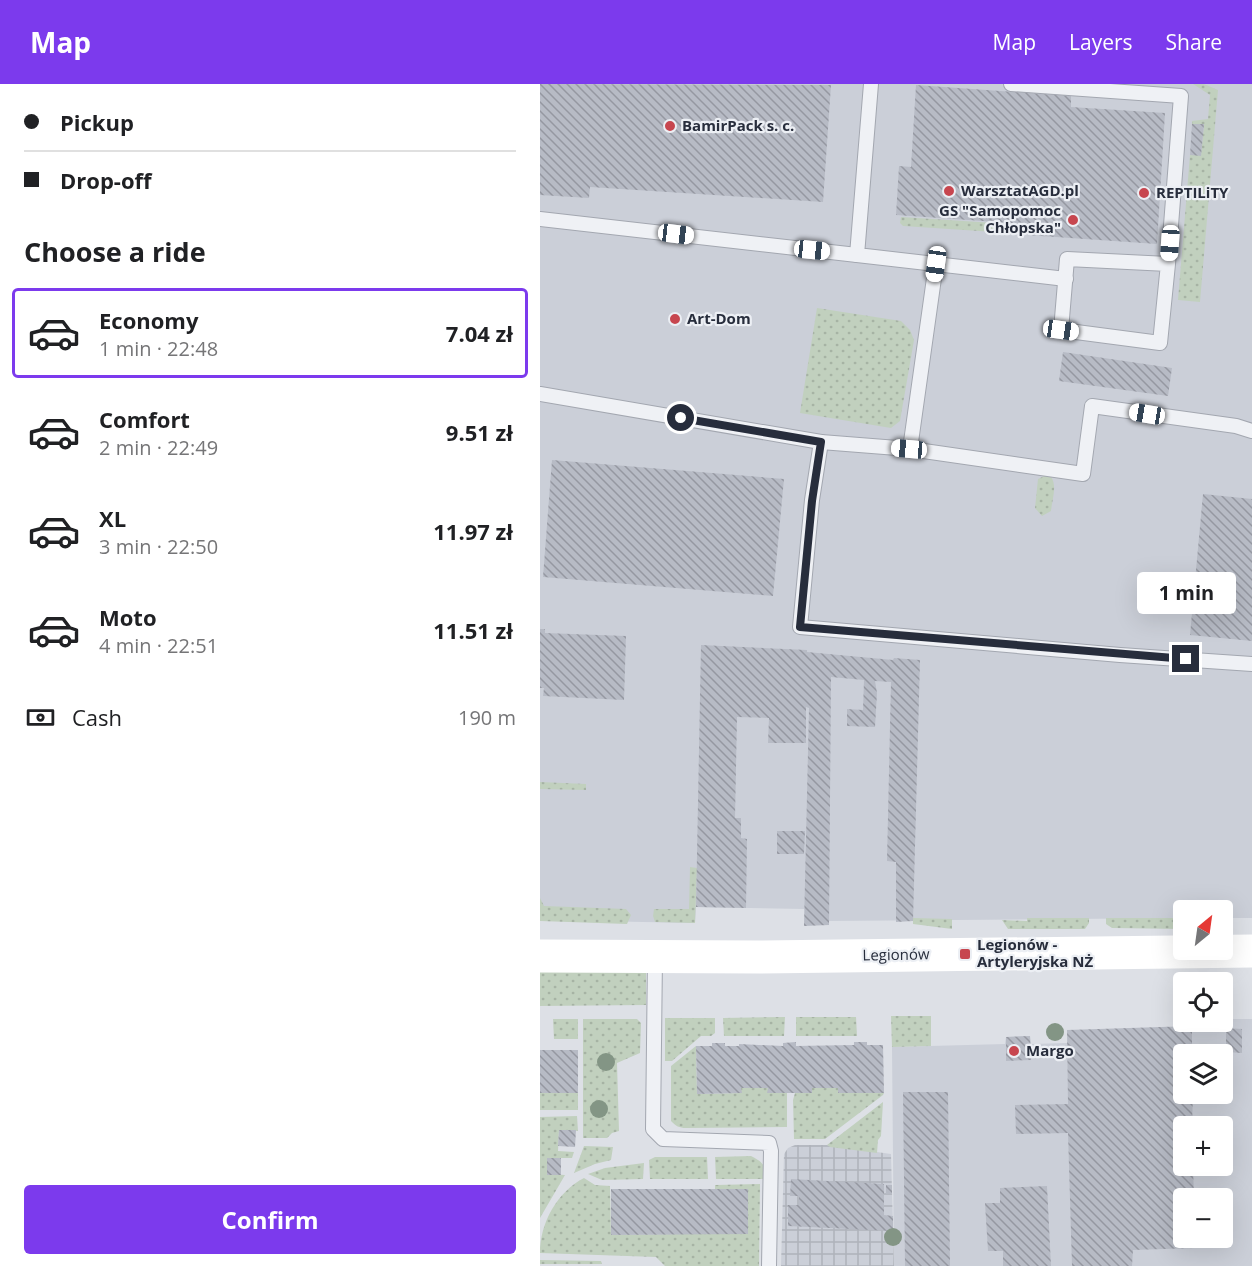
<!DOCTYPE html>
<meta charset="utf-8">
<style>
body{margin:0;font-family:"Open Sans",sans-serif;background:#f6f6f6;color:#202124;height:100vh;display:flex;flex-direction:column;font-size:22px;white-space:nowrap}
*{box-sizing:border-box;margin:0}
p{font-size:20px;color:#757577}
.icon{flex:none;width:33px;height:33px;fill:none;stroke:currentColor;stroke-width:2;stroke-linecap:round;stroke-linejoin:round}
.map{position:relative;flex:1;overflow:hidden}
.panel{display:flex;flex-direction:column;background:#fff;width:540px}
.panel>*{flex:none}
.banner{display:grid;align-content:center;height:132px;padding:0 24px;background:#fff}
.needle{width:39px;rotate:29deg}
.buttons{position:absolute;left:633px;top:816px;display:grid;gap:12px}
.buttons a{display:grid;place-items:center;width:60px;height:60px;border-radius:6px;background:#fff;box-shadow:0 6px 24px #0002;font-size:30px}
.end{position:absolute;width:27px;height:27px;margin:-14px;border:8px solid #272d3c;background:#fff;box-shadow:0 0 0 3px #fff}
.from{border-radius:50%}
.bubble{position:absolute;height:42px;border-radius:6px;background:#fff;box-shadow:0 6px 24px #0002;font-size:20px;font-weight:700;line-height:42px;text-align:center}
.car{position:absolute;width:18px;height:36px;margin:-18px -9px;border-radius:8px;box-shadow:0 0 4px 2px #0007;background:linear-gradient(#fff 24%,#345 0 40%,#fff 0 76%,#345 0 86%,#fff 0)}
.banner b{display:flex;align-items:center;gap:21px;height:57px;font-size:22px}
.banner b+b{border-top:2px solid #e0e0e0}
.banner i{width:15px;height:15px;background:#202124}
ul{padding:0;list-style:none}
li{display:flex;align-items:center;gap:18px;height:90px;margin:0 12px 9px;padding:0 12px;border:3px solid transparent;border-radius:6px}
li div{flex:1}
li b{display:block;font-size:22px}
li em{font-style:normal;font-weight:700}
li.active{border-color:#7c3aed}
li>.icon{width:54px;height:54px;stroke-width:1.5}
h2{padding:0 24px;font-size:27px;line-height:72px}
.pay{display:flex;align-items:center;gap:15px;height:66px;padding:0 24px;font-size:22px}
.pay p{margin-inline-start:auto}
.cta{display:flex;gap:12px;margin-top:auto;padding:12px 24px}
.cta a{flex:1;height:69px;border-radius:6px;background:#7c3aed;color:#fff;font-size:24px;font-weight:700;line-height:69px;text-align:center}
header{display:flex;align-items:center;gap:36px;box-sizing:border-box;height:84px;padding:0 30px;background:#7c3aed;color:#fff}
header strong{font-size:28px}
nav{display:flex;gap:33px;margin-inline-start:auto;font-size:21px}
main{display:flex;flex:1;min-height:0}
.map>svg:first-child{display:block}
</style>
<header>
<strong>Map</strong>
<nav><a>Map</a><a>Layers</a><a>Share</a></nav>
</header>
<main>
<section class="panel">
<div class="banner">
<b><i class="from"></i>Pickup</b>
<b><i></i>Drop-off</b>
</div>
<h2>Choose a ride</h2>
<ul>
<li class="active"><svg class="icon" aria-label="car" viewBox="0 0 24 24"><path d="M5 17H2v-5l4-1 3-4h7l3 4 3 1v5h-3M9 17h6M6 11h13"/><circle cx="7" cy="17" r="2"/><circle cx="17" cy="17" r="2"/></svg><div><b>Economy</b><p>1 min · 22:48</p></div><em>7.04 zł</em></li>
<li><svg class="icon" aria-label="car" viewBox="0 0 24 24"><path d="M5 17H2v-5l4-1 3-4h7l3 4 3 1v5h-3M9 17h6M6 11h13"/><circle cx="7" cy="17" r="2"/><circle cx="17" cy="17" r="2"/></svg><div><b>Comfort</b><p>2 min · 22:49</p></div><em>9.51 zł</em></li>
<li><svg class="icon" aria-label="car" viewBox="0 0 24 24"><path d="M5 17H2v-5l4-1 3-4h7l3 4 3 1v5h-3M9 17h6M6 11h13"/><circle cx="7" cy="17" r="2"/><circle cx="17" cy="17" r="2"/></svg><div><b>XL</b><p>3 min · 22:50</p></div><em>11.97 zł</em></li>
<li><svg class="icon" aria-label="car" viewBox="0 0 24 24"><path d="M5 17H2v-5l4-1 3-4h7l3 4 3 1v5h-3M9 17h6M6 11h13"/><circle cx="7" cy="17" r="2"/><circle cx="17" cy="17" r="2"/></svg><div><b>Moto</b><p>4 min · 22:51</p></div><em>11.51 zł</em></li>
</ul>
<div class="pay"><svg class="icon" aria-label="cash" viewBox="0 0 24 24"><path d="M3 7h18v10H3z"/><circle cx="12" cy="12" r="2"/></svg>Cash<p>190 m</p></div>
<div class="cta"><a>Confirm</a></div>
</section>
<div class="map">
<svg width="712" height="1182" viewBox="0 0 712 1182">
<defs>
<pattern id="industrial-grid" width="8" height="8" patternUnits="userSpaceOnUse" patternTransform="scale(1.5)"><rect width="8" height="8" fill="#cbcfd8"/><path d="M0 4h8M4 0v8" fill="none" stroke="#aeb2ba"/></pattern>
<pattern id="grass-dots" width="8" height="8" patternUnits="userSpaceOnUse" patternTransform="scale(1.5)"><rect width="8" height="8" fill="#c1d0be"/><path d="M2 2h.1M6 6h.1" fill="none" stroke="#a6b3a4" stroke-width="1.8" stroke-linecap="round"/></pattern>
<pattern id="building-back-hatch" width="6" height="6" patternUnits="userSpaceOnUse" patternTransform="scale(1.5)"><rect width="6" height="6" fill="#b7bbc5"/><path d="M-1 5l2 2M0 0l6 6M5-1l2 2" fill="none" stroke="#9598a1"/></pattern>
</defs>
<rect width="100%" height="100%" fill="#dde0e6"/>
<g fill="#cbcfd8" fill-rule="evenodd">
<polygon points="0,0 712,0 712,834 683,834 682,826 644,826 643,834 288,837 264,825 156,823 155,839 0,836"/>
<path d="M683,935H712V1182H354L352,963L465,960L466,953L490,952L491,960L527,959L651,942L652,938H682ZM644,970H682V1010H644ZM644,1042H682V1082H644ZM644,1114H682V1154H644Z"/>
</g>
<polygon fill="url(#industrial-grid)" points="255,1061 287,1061 351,1070 354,1182 241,1182 244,1070 248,1064"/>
<g fill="url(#grass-dots)">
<polygon points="653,0 664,0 678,6 660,218 638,216 650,71 661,71 664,41 652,40 652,37 668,35 670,11"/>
<polygon points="361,133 470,140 470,149 363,142 360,139"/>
<polygon points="277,224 361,237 370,246 374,256 360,337 351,344 260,329"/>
<path d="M508,390C519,398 512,415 511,427L502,432L495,424L498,395Z"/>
<polygon points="0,698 46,700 46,706 0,705"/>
<polygon points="150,783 157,784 155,839 115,838 113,832 114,825 149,825"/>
<polygon points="0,814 4,822 86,825 91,831 87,840 0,837"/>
<polygon points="373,834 412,835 412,845 373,840"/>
<polygon points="487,834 549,834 549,839 545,845 468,845 462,836 487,837"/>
<polygon points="566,834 643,834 643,845 572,844 566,840"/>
<polygon points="106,886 106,921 0,922 0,887"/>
<polygon points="351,932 391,932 391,962 352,963"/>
<polygon points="245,933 244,952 184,952 183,934"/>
<polygon points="256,933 316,933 317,952 256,952"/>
<polygon points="125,934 175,934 175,949 171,952 161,952 132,977 125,977"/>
<polygon points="13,935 38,935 38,955 14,955"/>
<polygon points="43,935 97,935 101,939 100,969 77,979 79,1047 72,1049 67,1054 43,1054"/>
<path d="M156,962L157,1010L201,1009V1004H228V1009H247V1043L146,1044C139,1044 136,1042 131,1037V982Z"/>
<polygon points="272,1004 298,1004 344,1009 343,1011 285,1055 254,1055 253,1016 255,1009 272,1009"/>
<rect x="0" y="1009" width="38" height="17"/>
<polygon points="343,1018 341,1052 338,1056 337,1069 290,1063 287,1061"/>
<polygon points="37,1032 38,1047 19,1046 18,1067 34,1068 32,1074 7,1074 7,1090 25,1091 0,1134 0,1033"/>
<polygon points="44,1062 73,1063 71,1076 55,1080 34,1089"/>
<path d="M211,1072C223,1078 226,1082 227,1095H176L175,1073Z"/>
<polygon points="115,1073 167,1073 168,1095 110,1095 109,1076"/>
<polygon points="104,1079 103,1095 62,1096 48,1090 65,1084"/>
<path d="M44,1094L55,1101L70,1102L71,1151L208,1149V1105H175V1101L220,1100L219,1182H125L116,1173L0,1169C0,1139 17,1108 44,1094Z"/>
<polygon points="0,1176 61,1177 62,1180 0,1180"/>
</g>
<g fill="url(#building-back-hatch)">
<polygon points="0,0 291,1 283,118 50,103 49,114 0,111"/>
<polygon points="376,1 531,12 531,23 625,29 617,160 472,150 472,139 356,131 359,82 371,83"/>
<polygon points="652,40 664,40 661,72 650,71"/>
<polygon points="523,268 632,284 628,312 519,297"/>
<polygon points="12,376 244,395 233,512 3,493"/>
<polygon points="663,410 712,415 712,557 650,551"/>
<polygon points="0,545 5,545 5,549 86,552 84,616 3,612 4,604 0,604"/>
<polygon points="161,561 267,566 267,568 353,576 354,574 380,576 373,837 356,838 356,778 347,777 351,598 335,597 337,609 335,643 307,642 307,625 323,626 324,596 291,593 289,841 264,842 269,624 266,623 266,659 228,659 229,634 197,633 195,734 201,734 201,754 207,755 206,824 156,823"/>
<polygon points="237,747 265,747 264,770 237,770"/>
<polygon points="652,942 652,970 644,970 644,1010 653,1010 652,1042 644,1042 644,1082 653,1082 654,1114 644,1114 644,1154 655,1154 655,1164 593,1166 592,1182 532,1182 528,1049 476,1050 475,1021 528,1020 527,946"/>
<polygon points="686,944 702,945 702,969 686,968"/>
<polygon points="490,952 491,976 466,977 466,953"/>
<polygon points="256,958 256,962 314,961 314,958 327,958 327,961 343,961 344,1009 298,1009 298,1004 272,1004 272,1009 227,1009 228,1004 201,1004 202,1009 157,1010 156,962 172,962 172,959 185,959 185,962 199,962 199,960 243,962 243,959"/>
<rect x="0" y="966" width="38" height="43"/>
<polygon points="363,1008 408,1008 410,1182 365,1182"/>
<polygon points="19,1046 36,1046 35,1063 18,1062"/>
<rect x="7" y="1074" width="14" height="17"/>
<polygon points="251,1095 344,1100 344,1131 353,1132 353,1147 248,1142 248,1121 259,1121 259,1112 250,1112"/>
<rect x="346" y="1101" width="6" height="9"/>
<polygon points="507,1102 511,1182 463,1182 463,1167 448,1167 445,1119 460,1119 460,1104"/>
<polygon points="71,1105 208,1105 208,1150 71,1151"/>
</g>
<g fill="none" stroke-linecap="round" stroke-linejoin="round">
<g stroke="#a3a7b0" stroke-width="16">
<g id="lane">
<polyline points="331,0 317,171 526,195"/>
<polyline points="471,0 641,12 628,180 620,259 521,246 527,175 628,180"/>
<polyline points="0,135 317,171"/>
<polyline points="0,310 281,358 272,416 260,543 580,571 712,580"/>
<polyline points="281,358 370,365 543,390 552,322 696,342 712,347"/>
<polyline points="370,365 396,180"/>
<polyline points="115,873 113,1045 123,1055 229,1059 231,1067 229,1182"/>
</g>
</g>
<use href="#lane" stroke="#eff1f5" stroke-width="14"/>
<polyline stroke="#fff" stroke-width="33" points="0,872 220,873 712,867"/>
</g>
<g fill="#839585">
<circle cx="515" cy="948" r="9"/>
<circle cx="66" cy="978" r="9"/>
<circle cx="59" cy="1025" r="9"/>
<circle cx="353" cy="1153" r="9"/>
</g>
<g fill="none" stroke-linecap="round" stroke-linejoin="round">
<polyline stroke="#272d3c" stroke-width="8" points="141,334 281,358 272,417 260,543 646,575"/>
</g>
<g fill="#c7464f" stroke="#eceff4" stroke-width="2">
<circle cx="130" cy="42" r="6"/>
<circle cx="409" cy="107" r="6"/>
<circle cx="604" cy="109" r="6"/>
<circle cx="533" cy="136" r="6"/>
<circle cx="135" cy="235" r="6"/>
<rect x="419" y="864" width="12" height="12" rx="3"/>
<circle cx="474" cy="967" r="6"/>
</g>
<g text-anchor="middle" stroke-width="4.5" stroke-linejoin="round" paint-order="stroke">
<g font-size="15" font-weight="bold" fill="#272d3c" stroke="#eceff4" text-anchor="start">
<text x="142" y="47">BamirPack s. c.</text>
<text x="421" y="112">WarsztatAGD.pl</text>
<text x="616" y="114">REPTILiTY</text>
<text x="521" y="132" text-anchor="end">GS "Samopomoc<tspan x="521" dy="17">Chłopska"</tspan></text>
<text x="147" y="240">Art-Dom</text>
<text x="437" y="866">Legionów -<tspan x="437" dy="17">Artyleryjska NŻ</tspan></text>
<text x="486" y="972">Margo</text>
</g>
<g font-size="15" fill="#272d3c" stroke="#eceff4">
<text transform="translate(356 871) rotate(-1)" y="5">Legionów</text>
</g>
</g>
</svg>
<div class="buttons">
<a><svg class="needle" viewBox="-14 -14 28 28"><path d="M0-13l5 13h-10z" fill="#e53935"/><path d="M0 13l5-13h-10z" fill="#757577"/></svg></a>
<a><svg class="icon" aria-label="locate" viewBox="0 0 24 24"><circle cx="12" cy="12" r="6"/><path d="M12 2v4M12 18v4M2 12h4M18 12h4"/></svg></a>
<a><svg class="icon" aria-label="layers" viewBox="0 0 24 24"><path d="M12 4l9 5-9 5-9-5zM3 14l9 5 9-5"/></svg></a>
<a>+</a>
<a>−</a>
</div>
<i class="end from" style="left:141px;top:334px"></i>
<i class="end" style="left:646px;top:575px"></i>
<div class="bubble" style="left:597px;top:488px;width:99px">1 min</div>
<i class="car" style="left:136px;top:150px;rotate:97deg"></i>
<i class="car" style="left:630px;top:159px;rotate:184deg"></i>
<i class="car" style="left:272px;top:166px;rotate:96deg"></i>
<i class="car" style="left:396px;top:180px;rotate:188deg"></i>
<i class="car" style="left:521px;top:246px;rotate:98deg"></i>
<i class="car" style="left:607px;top:330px;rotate:279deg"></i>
<i class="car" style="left:369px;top:365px;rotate:275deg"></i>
</div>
</main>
